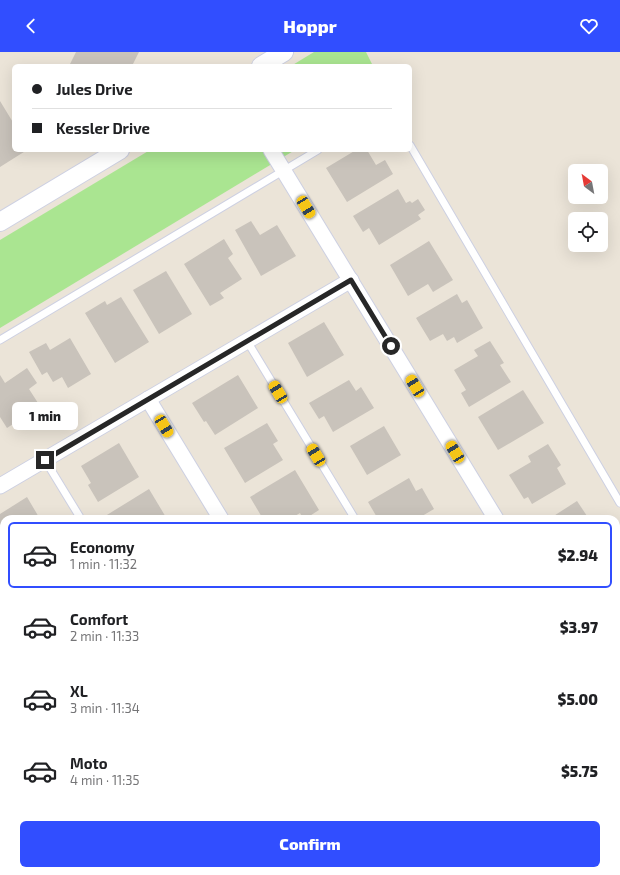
<!DOCTYPE html>
<meta charset="utf-8">
<style>
body{margin:0;font-family:"Exo 2",sans-serif;background:#f6f6f6;color:#202124;height:100vh;display:flex;flex-direction:column;font-size:15px;white-space:nowrap}
*{box-sizing:border-box;margin:0}
p{font-size:13px;color:#757577}
.icon{flex:none;width:22px;height:22px;fill:none;stroke:currentColor;stroke-width:2;stroke-linecap:round;stroke-linejoin:round}
.map{position:relative;flex:1;overflow:hidden}
.details{position:absolute;left:0px;top:463px;width:620px;height:360px;display:flex;flex-direction:column;background:#fff;border-radius:12px 12px 0 0;box-shadow:0 4px 16px #0002}
.details>*{flex:none}
.guide{position:absolute;left:12px;top:12px;width:400px;height:88px;border-radius:6px;box-shadow:0 4px 16px #0002;display:grid;align-content:center;height:88px;padding:0 20px;background:#fff}
.needle{width:26px;rotate:328deg}
.controls{position:absolute;left:568px;top:112px;display:grid;gap:8px}
.controls a{display:grid;place-items:center;width:40px;height:40px;border-radius:6px;background:#fff;box-shadow:0 4px 16px #0002;font-size:20px}
.end{position:absolute;width:18px;height:18px;margin:-9px;border:5px solid #272727;background:#fff;box-shadow:0 0 0 2px #fff}
.from{border-radius:50%}
.bubble{position:absolute;height:28px;border-radius:6px;background:#fff;box-shadow:0 4px 16px #0002;font-size:13px;font-weight:800;line-height:28px;text-align:center}
.car{position:absolute;width:12px;height:24px;margin:-12px -6px;border-radius:5px;box-shadow:0 0 3px 1px #0007;background:linear-gradient(#f5c518 24%,#345 0 40%,#f5c518 0 76%,#345 0 86%,#f5c518 0)}
.guide b{display:flex;align-items:center;gap:14px;height:38px;font-size:15px}
.guide b+b{border-top:1px solid #e0e0e0}
.guide i{width:10px;height:10px;background:#202124}
ul{padding:7px 0 0;list-style:none}
li{display:flex;align-items:center;gap:12px;height:66px;margin:0 8px 6px;padding:0 12px;border:2px solid transparent;border-radius:6px}
li div{flex:1}
li b{display:block;font-size:15px}
li em{font-style:normal;font-weight:800}
li.current{border-color:#314eff}
li>.icon{width:36px;height:36px;stroke-width:1.5}
.action{display:flex;gap:8px;margin-top:auto;padding:8px 20px}
.action a{flex:1;height:46px;border-radius:6px;background:#314eff;color:#fff;font-size:16px;font-weight:800;line-height:46px;text-align:center}
header{display:flex;justify-content:space-between;align-items:center;height:52px;padding:0 20px;background:#314eff;color:#fff;font-size:18px;font-weight:800}
.map>svg:first-child{display:block}
</style>
<header><svg class="icon" aria-label="back" viewBox="0 0 24 24"><path d="M15 5l-7 7 7 7"/></svg>Hoppr<svg class="icon" aria-label="heart" viewBox="0 0 24 24"><path d="M12 20l-8-8c-3-5 5-10 8-4 3-6 11-1 8 4z"/></svg></header>
<div class="map">
<svg width="620" height="823" viewBox="0 0 620 823">
<rect width="100%" height="100%" fill="#ebe4d8"/>
<g fill="#aae591">
<polygon points="314,0 366,0 373,14 291,14"/>
<polygon points="150,98 295,98 0,276 0,188"/>
</g>
<g fill="#c9c3bb">
<polygon points="76,0 139,0 132,14 69,14"/>
<polygon points="0,49 14,72 14,98 27,98 0,115"/>
<polygon points="356,98 367,98 376,113 385,108 393,122 347,150 326,116"/>
<polygon points="398,137 406,151 410,149 412,151 418,147 425,158 418,163 421,167 379,193 369,176 363,180 353,164"/>
<polygon points="251,169 260,183 277,173 296,204 261,224 235,178"/>
<polygon points="224,187 233,202 228,206 242,227 220,241 224,246 210,254 184,212"/>
<polygon points="429,189 453,228 433,240 428,232 408,244 390,213"/>
<polygon points="166,219 192,262 159,282 133,238"/>
<polygon points="457,242 462,251 467,248 483,276 457,291 454,285 447,289 443,282 430,289 416,266"/>
<polygon points="121,245 149,290 115,311 85,261 105,249 107,253"/>
<polygon points="324,270 344,303 307,325 288,291"/>
<polygon points="70,286 91,322 68,336 62,325 53,330 47,320 42,323 29,300 46,291 50,298"/>
<polygon points="490,289 504,311 500,313 511,330 469,355 461,341 466,338 454,318 478,304 474,298"/>
<polygon points="27,316 37,331 29,337 38,351 29,356 31,360 7,376 0,365 0,323 5,331"/>
<polygon points="238,323 258,356 215,383 206,369 204,370 192,351"/>
<polygon points="349,328 356,339 361,335 374,356 333,380 324,364 319,367 309,351"/>
<polygon points="523,338 544,371 498,398 478,365"/>
<polygon points="267,371 278,389 273,392 283,408 245,431 224,396"/>
<polygon points="384,374 401,403 367,423 350,394"/>
<polygon points="119,391 139,425 98,450 88,433 91,431 81,414"/>
<polygon points="548,392 561,413 557,416 566,432 532,452 528,445 524,447 509,423 531,410 528,404"/>
<polygon points="295,418 319,458 305,467 303,467 300,461 290,467 263,467 250,445"/>
<polygon points="409,426 416,439 422,436 434,457 417,467 386,467 385,465 381,467 378,467 368,450"/>
<polygon points="149,437 167,467 103,467 102,466"/>
<polygon points="27,445 40,467 4,467 4,496 0,490 0,462"/>
<polygon points="577,449 589,467 549,467"/>
<polygon points="616,496 620,502 620,527 616,530"/>
<polygon points="620,590 620,627 616,633 616,596"/>
<polygon points="4,660 4,712 0,715 0,663"/>
<polygon points="208,819 250,819 252,823 205,823 204,822"/>
<polygon points="262,819 302,819 295,823 264,823"/>
</g>
<g fill="none" stroke-linecap="round" stroke-linejoin="round">
<g stroke="#cdd0e2" stroke-width="9">
<g id="service">
<polyline points="410,93 620,451"/>
<polyline points="0,288 318,98"/>
<polyline points="247,289 355,467"/>
<polyline points="45,408 81,467"/>
<polyline points="616,656 620,654"/>
<polyline points="616,692 620,691"/>
<polyline points="0,792 4,798"/>
<polyline points="17,819 19,823"/>
<polyline points="436,819 438,823"/>
<polyline points="383,823 390,819"/>
</g>
</g>
<g stroke="#cdd0e2" stroke-width="17">
<g id="minor">
<polyline points="271,98 496,467"/>
<polyline points="148,347 221,467"/>
<polyline points="0,434 351,228"/>
<polyline points="0,562 4,569"/>
<polyline points="105,823 112,819"/>
</g>
</g>
<g stroke="#cdd0e2" stroke-width="20">
<g id="tertiary">
<polyline points="261,14 284,0"/>
<polyline points="0,170 120,98"/>
</g>
</g>
<use href="#service" stroke="#fff" stroke-width="7"/>
<use href="#minor" stroke="#fff" stroke-width="15"/>
<use href="#tertiary" stroke="#fff" stroke-width="18"/>
</g>
<g fill="none" stroke-linecap="round" stroke-linejoin="round">
<polyline stroke="#272727" stroke-width="5" points="45,408 351,228 391,294"/>
</g>
</svg>
<div class="controls">
<a><svg class="needle" viewBox="-14 -14 28 28"><path d="M0-13l5 13h-10z" fill="#e53935"/><path d="M0 13l5-13h-10z" fill="#757577"/></svg></a>
<a><svg class="icon" aria-label="locate" viewBox="0 0 24 24"><circle cx="12" cy="12" r="6"/><path d="M12 2v4M12 18v4M2 12h4M18 12h4"/></svg></a>
</div>
<i class="end from" style="left:391px;top:294px"></i>
<i class="end" style="left:45px;top:408px"></i>
<div class="bubble" style="left:12px;top:350px;width:66px">1 min</div>
<i class="car" style="left:306px;top:155px;rotate:149deg"></i>
<i class="car" style="left:415px;top:334px;rotate:329deg"></i>
<i class="car" style="left:278px;top:340px;rotate:329deg"></i>
<i class="car" style="left:164px;top:374px;rotate:149deg"></i>
<i class="car" style="left:455px;top:400px;rotate:329deg"></i>
<i class="car" style="left:316px;top:403px;rotate:329deg"></i>
<div class="guide">
<b><i class="from"></i>Jules Drive</b>
<b><i></i>Kessler Drive</b>
</div>
<section class="details">
<ul>
<li class="current"><svg class="icon" aria-label="car" viewBox="0 0 24 24"><path d="M5 17H2v-5l4-1 3-4h7l3 4 3 1v5h-3M9 17h6M6 11h13"/><circle cx="7" cy="17" r="2"/><circle cx="17" cy="17" r="2"/></svg><div><b>Economy</b><p>1 min · 11:32</p></div><em>$2.94</em></li>
<li><svg class="icon" aria-label="car" viewBox="0 0 24 24"><path d="M5 17H2v-5l4-1 3-4h7l3 4 3 1v5h-3M9 17h6M6 11h13"/><circle cx="7" cy="17" r="2"/><circle cx="17" cy="17" r="2"/></svg><div><b>Comfort</b><p>2 min · 11:33</p></div><em>$3.97</em></li>
<li><svg class="icon" aria-label="car" viewBox="0 0 24 24"><path d="M5 17H2v-5l4-1 3-4h7l3 4 3 1v5h-3M9 17h6M6 11h13"/><circle cx="7" cy="17" r="2"/><circle cx="17" cy="17" r="2"/></svg><div><b>XL</b><p>3 min · 11:34</p></div><em>$5.00</em></li>
<li><svg class="icon" aria-label="car" viewBox="0 0 24 24"><path d="M5 17H2v-5l4-1 3-4h7l3 4 3 1v5h-3M9 17h6M6 11h13"/><circle cx="7" cy="17" r="2"/><circle cx="17" cy="17" r="2"/></svg><div><b>Moto</b><p>4 min · 11:35</p></div><em>$5.75</em></li>
</ul>
<div class="action"><a>Confirm</a></div>
</section>
</div>
